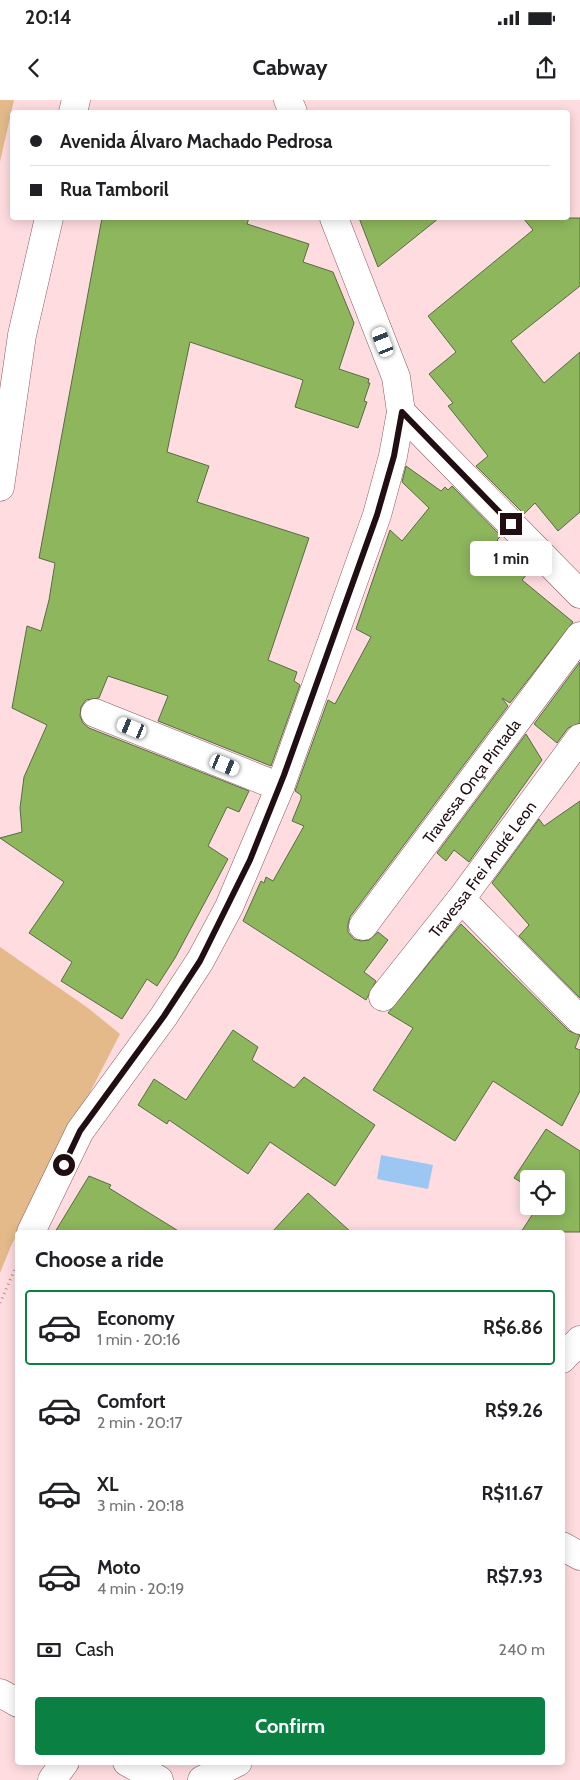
<!DOCTYPE html>
<meta charset="utf-8">
<style>
body{margin:0;font-family:Cabin,sans-serif;background:#f6f6f6;color:#202124;height:100vh;display:flex;flex-direction:column;font-size:19px;white-space:nowrap}
*{box-sizing:border-box;margin:0}
p{font-size:16px;color:#757577}
.icon{flex:none;width:28px;height:28px;fill:none;stroke:currentColor;stroke-width:2;stroke-linecap:round;stroke-linejoin:round}
.map{position:relative;flex:1;overflow:hidden}
.details{position:absolute;left:15px;top:1130px;width:550px;height:535px;display:flex;flex-direction:column;background:#fff;border-radius:5px;box-shadow:0 2px 12px #0003}
.details>*{flex:none}
.hud{position:absolute;left:10px;top:10px;width:560px;height:110px;border-radius:5px;box-shadow:0 2px 12px #0003;display:grid;align-content:center;height:110px;padding:0 20px;background:#fff}
.fabs{position:absolute;left:520px;top:1070px;display:grid;gap:10px}
.fabs a{display:grid;place-items:center;width:45px;height:45px;border-radius:5px;background:#fff;box-shadow:0 2px 12px #0003;font-size:25px}
.end{position:absolute;width:22px;height:22px;margin:-11px;border:6px solid #210e12;background:#fff;box-shadow:0 0 0 2px #fff}
.from{border-radius:50%}
.bubble{position:absolute;height:35px;border-radius:5px;background:#fff;box-shadow:0 2px 12px #0003;font-size:16px;font-weight:800;line-height:35px;text-align:center}
.car{position:absolute;width:15px;height:30px;margin:-15px -8px;border-radius:6px;box-shadow:0 0 4px 1px #0007;background:linear-gradient(#fff 24%,#345 0 40%,#fff 0 76%,#345 0 86%,#fff 0)}
.hud b{display:flex;align-items:center;gap:18px;height:48px;font-size:19px}
.hud b+b{border-top:1px solid #e0e0e0}
.hud i{width:12px;height:12px;background:#202124}
ul{padding:0;list-style:none}
li{display:flex;align-items:center;gap:15px;height:75px;margin:0 10px 8px;padding:0 10px;border:2px solid transparent;border-radius:5px}
li div{flex:1}
li b{display:block;font-size:19px}
li em{font-style:normal;font-weight:800}
li.on{border-color:#0b8043}
li>.icon{width:45px;height:45px;stroke-width:1.5}
h2{padding:0 20px;font-size:22px;line-height:60px}
.pay{display:flex;align-items:center;gap:12px;height:55px;padding:0 20px;font-size:19px}
.pay p{margin-inline-start:auto}
.primary-button{display:flex;gap:10px;margin-top:auto;padding:10px 20px}
.primary-button a{flex:1;height:58px;border-radius:5px;background:#0b8043;color:#fff;font-size:20px;font-weight:800;line-height:58px;text-align:center}
.status{display:flex;justify-content:space-between;align-items:center;height:35px;padding:0 25px;background:#fff;direction:ltr}
.status svg{height:14px;fill:currentColor}
header{display:flex;justify-content:space-between;align-items:center;height:65px;padding:0 20px;background:#fff;font-size:22px;font-weight:800}
.map>svg:first-child{display:block}
</style>
<div class="status"><b>20:14</b><svg viewBox="0 0 49 12"><path d="M0 12V9h3v3zM5 12V6h3v6zM10 12V3h3v9zM15 12V0h3v12zM26 1h20v11H26zM47 4h2v5h-2z"/></svg></div>
<header><svg class="icon" aria-label="back" viewBox="0 0 24 24"><path d="M15 5l-7 7 7 7"/></svg>Cabway<svg class="icon" aria-label="share" viewBox="0 0 24 24"><path d="M12 15V3M7 8l5-5 5 5M5 13v7h14v-7"/></svg></header>
<div class="map">
<svg width="580" height="1680" viewBox="0 0 580 1680">
<rect width="100%" height="100%" fill="#ffdce0"/>
<g fill="#e4ba8a">
<polygon points="0,0 14,0 0,62"/>
<polygon points="0,847 88,908 120,934 11,1146 0,1173"/>
</g>
<polygon fill="#9dc7f3" points="381,1055 433,1065 428,1089 377,1079"/>
<g fill="#8db65d" stroke="#596c44">
<polygon points="102,118 249,118 247,124 309,144 303,162 333,172 354,223 339,269 369,279 368,283 370,283 364,301 367,302 358,328 295,307 303,280 190,242 167,352 209,366 197,402 309,438 268,560 297,572 294,581 300,585 271,666 158,621 168,596 108,576 99,598 86,600 81,607 80,616 83,623 89,628 249,691 239,712 227,707 208,746 228,759 175,858 157,886 147,879 122,919 61,881 72,862 29,833 64,782 0,738 22,732 20,708 24,677 47,625 12,608 27,526 41,531 49,500 55,463 39,458"/>
<polygon points="359,118 439,118 378,167"/>
<polygon points="523,118 580,118 580,186 511,241 544,283 580,252 580,412 558,431 535,403 524,414 476,366 488,356 448,306 453,303 429,274 456,252 428,216 533,130"/>
<polygon points="406,366 441,391 445,387 448,390 452,386 501,436 497,440 529,472 522,480 573,522 510,603 502,598 508,606 350,817 348,824 348,832 354,839 361,841 369,840 378,832 388,840 364,872 376,881 366,900 243,821 261,781 264,783 266,777 273,781 304,726 292,721 301,699 301,695 295,691 328,600 335,604 371,537 356,529 390,430 402,441 429,408 402,382"/>
<polygon points="580,562 580,623 568,628 557,643 534,624"/>
<polygon points="526,634 542,660 469,762 454,750 446,761 437,753"/>
<polygon points="580,701 580,898 519,836 529,825 492,783 539,719 544,726"/>
<polygon points="461,824 569,931 580,935 575,948 580,950 580,991 562,1026 493,981 455,1041 373,990 413,928 388,913"/>
<polygon points="233,930 258,947 252,960 294,988 304,977 375,1025 335,1086 270,1042 248,1074 169,1020 167,1024 138,1005 154,979 186,1000"/>
<polygon points="546,1029 580,1051 580,1132 521,1132 538,1106 556,1106 556,1079 529,1079 529,1087 514,1078"/>
<polygon points="89,1076 111,1085 109,1088 180,1132 55,1132"/>
<polygon points="308,1093 351,1132 272,1132"/>
</g>
<g fill="none" stroke-linecap="round" stroke-linejoin="round">
<g stroke="#895960" stroke-width="29">
<g id="minor">
<polyline points="288,0 293,12"/>
<polyline points="401,312 580,494"/>
<polyline points="95,613 280,687"/>
<polyline points="461,799 580,920"/>
<path id="s1" d="M363,826L580,536"/>
<path id="s2" d="M383,897L461,799L580,638"/>
<polyline points="31,1132 80,1031 164,916 200,861 229,807 280,687 377,415 393,356 401,312 396,277 334,118"/>
<polyline points="562,1259 580,1240"/>
<polyline points="562,1446 580,1456"/>
<polyline points="0,1593 18,1603"/>
<polyline points="127,1662 159,1680"/>
<polyline points="52,1680 65,1662"/>
<polyline points="202,1680 238,1662"/>
</g>
</g>
<g stroke="#895960" stroke-width="29">
<g id="major">
<polyline points="73,12 76,0"/>
<polyline points="0,387 22,235 49,118"/>
</g>
</g>
<polyline stroke="#ae9195" stroke-width="3" stroke-dasharray="1 4" stroke-linecap="butt" points="0,1203 18,1162"/>
<use href="#minor" stroke="#fff" stroke-width="28"/>
<use href="#major" stroke="#fff" stroke-width="28"/>
</g>
<g fill="none" stroke-linecap="round" stroke-linejoin="round">
<polyline stroke="#210e12" stroke-width="6" points="64,1065 80,1031 164,916 200,861 250,760 284,675 377,415 394,356 402,312 511,424"/>
</g>
<g text-anchor="middle" stroke-width="5" stroke-linejoin="round" paint-order="stroke">
<g font-size="16" fill="#210e12" stroke="#fcf0f1">
<text dy="6" stroke="none"><textPath href="#s1" startOffset="181">Travessa Onça Pintada</textPath></text>
<text dy="6" stroke="none"><textPath href="#s2" startOffset="162">Travessa Frei André Leon</textPath></text>
</g>
</g>
</svg>
<div class="fabs">
<a><svg class="icon" aria-label="locate" viewBox="0 0 24 24"><circle cx="12" cy="12" r="6"/><path d="M12 2v4M12 18v4M2 12h4M18 12h4"/></svg></a>
</div>
<i class="end from" style="left:64px;top:1065px"></i>
<i class="end" style="left:511px;top:424px"></i>
<div class="bubble" style="left:470px;top:441px;width:82px">1 min</div>
<i class="car" style="left:383px;top:242px;rotate:338deg"></i>
<i class="car" style="left:132px;top:628px;rotate:292deg"></i>
<i class="car" style="left:225px;top:665px;rotate:112deg"></i>
<div class="hud">
<b><i class="from"></i>Avenida Álvaro Machado Pedrosa</b>
<b><i></i>Rua Tamboril</b>
</div>
<section class="details">
<h2>Choose a ride</h2>
<ul>
<li class="on"><svg class="icon" aria-label="car" viewBox="0 0 24 24"><path d="M5 17H2v-5l4-1 3-4h7l3 4 3 1v5h-3M9 17h6M6 11h13"/><circle cx="7" cy="17" r="2"/><circle cx="17" cy="17" r="2"/></svg><div><b>Economy</b><p>1 min · 20:16</p></div><em>R$6.86</em></li>
<li><svg class="icon" aria-label="car" viewBox="0 0 24 24"><path d="M5 17H2v-5l4-1 3-4h7l3 4 3 1v5h-3M9 17h6M6 11h13"/><circle cx="7" cy="17" r="2"/><circle cx="17" cy="17" r="2"/></svg><div><b>Comfort</b><p>2 min · 20:17</p></div><em>R$9.26</em></li>
<li><svg class="icon" aria-label="car" viewBox="0 0 24 24"><path d="M5 17H2v-5l4-1 3-4h7l3 4 3 1v5h-3M9 17h6M6 11h13"/><circle cx="7" cy="17" r="2"/><circle cx="17" cy="17" r="2"/></svg><div><b>XL</b><p>3 min · 20:18</p></div><em>R$11.67</em></li>
<li><svg class="icon" aria-label="car" viewBox="0 0 24 24"><path d="M5 17H2v-5l4-1 3-4h7l3 4 3 1v5h-3M9 17h6M6 11h13"/><circle cx="7" cy="17" r="2"/><circle cx="17" cy="17" r="2"/></svg><div><b>Moto</b><p>4 min · 20:19</p></div><em>R$7.93</em></li>
</ul>
<div class="pay"><svg class="icon" aria-label="cash" viewBox="0 0 24 24"><path d="M3 7h18v10H3z"/><circle cx="12" cy="12" r="2"/></svg>Cash<p>240 m</p></div>
<div class="primary-button"><a>Confirm</a></div>
</section>
</div>
